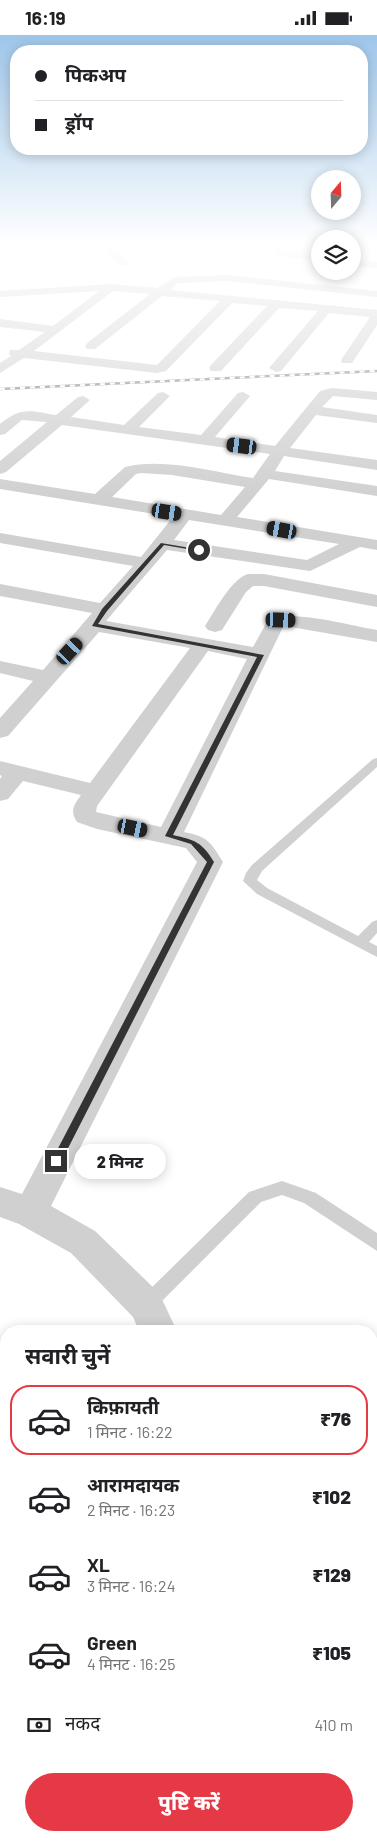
<!DOCTYPE html>
<html lang="hi">
<meta charset="utf-8">
<style>
body{margin:0;font-family:Barlow,"Noto Sans Devanagari",sans-serif;background:#f2f2f2;color:#202124;height:100vh;display:flex;flex-direction:column;font-size:19px;white-space:nowrap}
*{box-sizing:border-box;margin:0}
p{font-size:16px;color:#757577}
.icon{flex:none;width:28px;height:28px;fill:none;stroke:currentColor;stroke-width:2;stroke-linecap:round;stroke-linejoin:round}
.map{position:relative;flex:1;overflow:hidden}
.side{position:absolute;left:0px;top:1290px;width:378px;height:516px;display:flex;flex-direction:column;background:#fff;border-radius:20px 20px 0 0;box-shadow:0 2px 12px #0003}
.side>*{flex:none}
.banner{position:absolute;left:10px;top:10px;width:358px;height:110px;border-radius:20px;box-shadow:0 2px 12px #0003;display:grid;align-content:center;height:110px;padding:0 25px;background:#fff}
.needle{width:32px;rotate:19deg}
.buttons{position:absolute;left:311px;top:135px;display:grid;gap:10px}
.buttons a{display:grid;place-items:center;width:50px;height:50px;border-radius:50%;background:#fff;box-shadow:0 2px 12px #0003;font-size:25px}
.end{position:absolute;width:22px;height:22px;margin:-11px;border:6px solid #333;background:#fff;box-shadow:0 0 0 2px #fff}
.from{border-radius:50%}
.bubble{position:absolute;height:35px;border-radius:18px;background:#fff;box-shadow:0 2px 12px #0003;font-size:16px;font-weight:800;line-height:35px;text-align:center}
.car{position:absolute;width:15px;height:30px;margin:-15px -8px;border-radius:6px;box-shadow:0 0 4px 1px #0007;background:linear-gradient(#222 24%,#8ab4d8 0 40%,#222 0 76%,#8ab4d8 0 86%,#222 0)}
.banner b{display:flex;align-items:center;gap:18px;height:48px;font-size:19px}
.banner b+b{border-top:1px solid #e0e0e0}
.banner i{width:12px;height:12px;background:#202124}
ul{padding:0;list-style:none}
li{display:flex;align-items:center;gap:15px;height:70px;margin:0 10px 8px;padding:0 15px;border:2px solid transparent;border-radius:20px}
li div{flex:1}
li b{display:block;font-size:19px}
li em{font-style:normal;font-weight:800}
li.active{border-color:#e63946}
li>.icon{width:45px;height:45px;stroke-width:1.5}
h2{padding:0 25px;font-size:22px;line-height:60px}
.pay{display:flex;align-items:center;gap:12px;height:55px;padding:0 25px;font-size:19px}
.pay p{margin-inline-start:auto}
.button{display:flex;gap:10px;margin-top:auto;padding:10px 25px}
.button a{flex:1;height:58px;border-radius:30px;background:#e63946;color:#fff;font-size:20px;font-weight:800;line-height:58px;text-align:center}
.status{display:flex;justify-content:space-between;align-items:center;height:35px;padding:0 25px;background:#fff;direction:ltr}
.status svg{height:14px;fill:currentColor}
.map>svg:first-child{display:block}
</style>
<div class="status"><b>16:19</b><svg viewBox="0 0 49 12"><path d="M0 12V9h3v3zM5 12V6h3v6zM10 12V3h3v9zM15 12V0h3v12zM26 1h20v11H26zM47 4h2v5h-2z"/></svg></div>
<div class="map">
<svg width="377" height="1806" viewBox="0 0 377 1806">
<rect width="100%" height="100%" fill="#fff"/>
<g fill="none" stroke-linecap="round" stroke-linejoin="round">
<g fill="#d0d0d0" fill-rule="evenodd">
<polygon points="377,723 377,732 262,836 257,845 267,853 358,901 372,887 377,885 377,898 369,907 377,911 377,922 257,859 243,846 246,838 252,830 373,724"/>
<polygon points="282,1146 316,1158 377,1198 377,1216 304,1168 282,1160 261,1167 152,1276 146,1279 140,1276 137,1270 140,1264 249,1157"/>
<polygon points="6,1583 6,1616 0,1618 0,1585"/>
<polygon points="371,1760 377,1762 377,1787 371,1785"/>
</g>
<g fill="#d0d0d0" fill-rule="evenodd">
<polygon points="104,211 115,211 128,228 127,230 119,230"/>
<polygon points="270,211 281,211 285,216 320,220 320,226 278,221"/>
<polygon points="352,225 377,227 377,233 352,231"/>
<path d="M228,240L377,256V262L228,246L178,248L170,255L377,275V290L352,328H342L341,325L370,282L329,278L281,336L276,337L269,333L318,276L279,273L221,336H211L209,333L211,330L267,271L232,268L166,336L157,338L24,323L0,338V328L11,321L9,318L10,315H19L45,297L0,292V284L53,291L99,256L0,262V256L111,249L157,253L175,242ZM113,256L150,259L87,308L85,311L87,314H95L162,261L220,266L157,330L34,316Z"/>
<path d="M332,353L377,357V365L333,361L322,372L377,380V388L316,380L290,413L377,425V435L284,421L275,436L377,451V461L269,444L237,482L377,505V515L360,512L310,536L167,515L106,586L253,612L269,583C298,576 347,590 377,595V607L291,592H283L184,797C208,802 210,806 223,827L51,1171L95,1196L159,1258L177,1296H139L133,1282L71,1218L19,1189L0,1182V1152L22,1159L197,827L186,813L97,794L77,787C70,776 73,771 81,760L23,746L8,764L0,766V744L2,741L0,740V726L90,748L190,613L99,597L8,701L0,703V683L33,646L0,638V626L43,635L92,578L0,561V549L100,568L133,531L0,508V498L141,522L173,482L0,454V444L95,459L125,432C163,422 214,437 253,443L270,419L62,390L6,437L0,439V426L47,387L22,385L5,399L0,400V389C21,371 31,376 56,380L78,362L83,361L90,365L71,382L124,390L158,358L163,357L170,361L139,392L201,400L238,358L243,357L250,361L215,402L275,411L320,356ZM141,438L172,440L245,452L221,480L112,462L136,439ZM189,485L339,509L307,525L174,505ZM208,616L247,624L161,792L96,777L97,771Z"/>
<path d="M248,539H264L377,560V572L264,551H253L246,557L222,595L215,597L208,595L205,591C215,576 231,544 248,539Z"/>
<polygon points="371,1479 377,1481 377,1526 371,1524"/>
</g>
<g stroke="#888" stroke-width="2.5">
<polyline id="rail" points="0,354 377,336"/>
</g>
<use href="#rail" stroke="#fff" stroke-width="2" stroke-dasharray="5" stroke-linecap="butt"/>
</g>
<linearGradient id="sky" x2="0" y2="1"><stop stop-color="#9ec6ea"/><stop offset="0.45" stop-color="#fff"/><stop offset="1" stop-color="#fff" stop-opacity="0"/></linearGradient>
<rect width="377" height="464" fill="url(#sky)"/>
<path fill="#333" d="M161,508L202,515L199,516L164,510L107,576L98,589L264,620L173,800C195,805 202,807 214,827L60,1129H53V1123L207,827L191,809L165,801L257,622L92,591L102,574Z"/>
</svg>
<div class="buttons">
<a><svg class="needle" viewBox="-14 -14 28 28"><path d="M0-13l5 13h-10z" fill="#e53935"/><path d="M0 13l5-13h-10z" fill="#757577"/></svg></a>
<a><svg class="icon" aria-label="layers" viewBox="0 0 24 24"><path d="M12 4l9 5-9 5-9-5zM3 14l9 5 9-5"/></svg></a>
</div>
<i class="end from" style="left:199px;top:515px"></i>
<i class="end" style="left:56px;top:1126px"></i>
<div class="bubble" style="left:74px;top:1109px;width:92px">2 मिनट</div>
<i class="car" style="left:242px;top:411px;rotate:277deg"></i>
<i class="car" style="left:167px;top:477px;rotate:99deg"></i>
<i class="car" style="left:282px;top:495px;rotate:280deg"></i>
<i class="car" style="left:281px;top:585px;rotate:92deg"></i>
<i class="car" style="left:70px;top:616px;rotate:43deg"></i>
<i class="car" style="left:133px;top:793px;rotate:102deg"></i>
<div class="banner">
<b><i class="from"></i>पिकअप</b>
<b><i></i>ड्रॉप</b>
</div>
<section class="side">
<h2>सवारी चुनें</h2>
<ul>
<li class="active"><svg class="icon" aria-label="car" viewBox="0 0 24 24"><path d="M5 17H2v-5l4-1 3-4h7l3 4 3 1v5h-3M9 17h6M6 11h13"/><circle cx="7" cy="17" r="2"/><circle cx="17" cy="17" r="2"/></svg><div><b>किफ़ायती</b><p>1 मिनट · 16:22</p></div><em>₹76</em></li>
<li><svg class="icon" aria-label="car" viewBox="0 0 24 24"><path d="M5 17H2v-5l4-1 3-4h7l3 4 3 1v5h-3M9 17h6M6 11h13"/><circle cx="7" cy="17" r="2"/><circle cx="17" cy="17" r="2"/></svg><div><b>आरामदायक</b><p>2 मिनट · 16:23</p></div><em>₹102</em></li>
<li><svg class="icon" aria-label="car" viewBox="0 0 24 24"><path d="M5 17H2v-5l4-1 3-4h7l3 4 3 1v5h-3M9 17h6M6 11h13"/><circle cx="7" cy="17" r="2"/><circle cx="17" cy="17" r="2"/></svg><div><b>XL</b><p>3 मिनट · 16:24</p></div><em>₹129</em></li>
<li><svg class="icon" aria-label="car" viewBox="0 0 24 24"><path d="M5 17H2v-5l4-1 3-4h7l3 4 3 1v5h-3M9 17h6M6 11h13"/><circle cx="7" cy="17" r="2"/><circle cx="17" cy="17" r="2"/></svg><div><b>Green</b><p>4 मिनट · 16:25</p></div><em>₹105</em></li>
</ul>
<div class="pay"><svg class="icon" aria-label="cash" viewBox="0 0 24 24"><path d="M3 7h18v10H3z"/><circle cx="12" cy="12" r="2"/></svg>नकद<p>410 m</p></div>
<div class="button"><a>पुष्टि करें</a></div>
</section>
</div>
